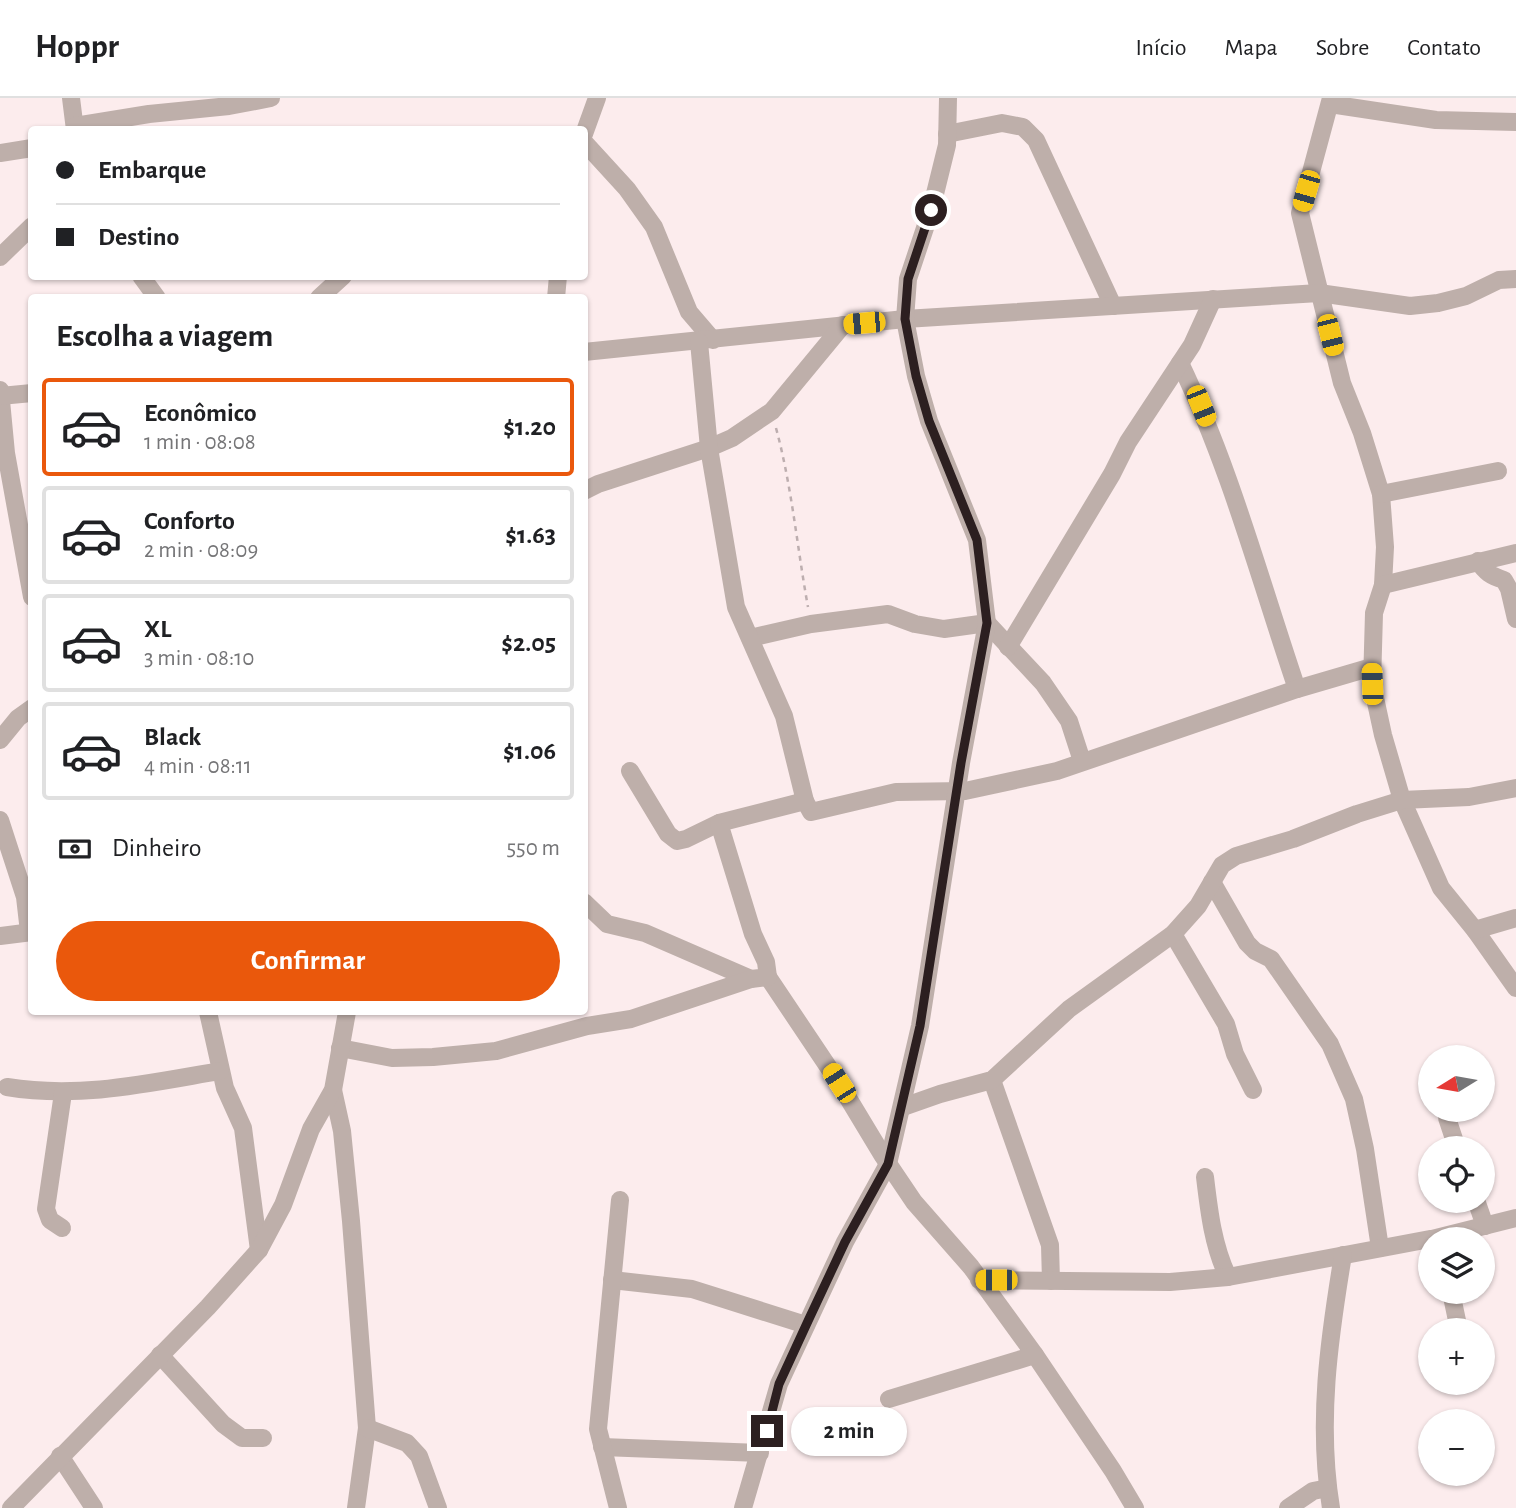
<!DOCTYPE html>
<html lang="pt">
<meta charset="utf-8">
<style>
body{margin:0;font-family:"Alegreya Sans",sans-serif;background:#f2f2f2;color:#202124;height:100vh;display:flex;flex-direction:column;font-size:26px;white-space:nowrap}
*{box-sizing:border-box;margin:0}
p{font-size:23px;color:#757577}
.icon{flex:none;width:38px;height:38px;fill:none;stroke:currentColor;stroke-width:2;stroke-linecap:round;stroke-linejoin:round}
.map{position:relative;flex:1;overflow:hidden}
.sheet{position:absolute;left:28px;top:196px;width:560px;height:721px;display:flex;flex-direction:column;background:#fff;border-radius:7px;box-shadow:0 2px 5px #0004}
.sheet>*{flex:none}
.top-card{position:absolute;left:28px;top:28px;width:560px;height:154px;border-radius:7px;box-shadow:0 2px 5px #0004;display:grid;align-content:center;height:154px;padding:0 28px;background:#fff}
.needle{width:46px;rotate:259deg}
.controls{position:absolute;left:1418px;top:947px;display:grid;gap:14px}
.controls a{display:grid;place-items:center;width:77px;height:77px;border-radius:50%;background:#fff;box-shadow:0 2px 5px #0004;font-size:35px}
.end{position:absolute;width:32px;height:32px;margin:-16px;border:9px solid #2c1f20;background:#fff;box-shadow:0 0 0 4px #fff}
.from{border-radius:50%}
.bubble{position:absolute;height:49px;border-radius:24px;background:#fff;box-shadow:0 2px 5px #0004;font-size:23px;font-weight:700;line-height:49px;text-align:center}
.car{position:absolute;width:21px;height:42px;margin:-21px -10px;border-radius:9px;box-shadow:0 0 5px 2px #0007;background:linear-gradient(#f5c518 24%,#345 0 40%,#f5c518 0 76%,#345 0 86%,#f5c518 0)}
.top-card b{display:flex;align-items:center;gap:24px;height:66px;font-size:26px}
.top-card b+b{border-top:2px solid #e0e0e0}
.top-card i{width:18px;height:18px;background:#202124}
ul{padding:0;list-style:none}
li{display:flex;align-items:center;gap:21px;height:98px;margin:0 14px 10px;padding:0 14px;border:4px solid #e0e0e0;border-radius:7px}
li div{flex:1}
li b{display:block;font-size:26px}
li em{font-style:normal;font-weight:700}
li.selected{border-color:#ea580c}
li>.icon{width:63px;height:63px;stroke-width:1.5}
h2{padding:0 28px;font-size:32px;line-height:84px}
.pay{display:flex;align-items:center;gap:18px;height:77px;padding:0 28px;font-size:26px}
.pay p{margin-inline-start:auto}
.action{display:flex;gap:14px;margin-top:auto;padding:14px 28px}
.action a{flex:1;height:80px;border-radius:42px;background:#ea580c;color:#fff;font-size:28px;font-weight:700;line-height:80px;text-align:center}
header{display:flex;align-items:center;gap:42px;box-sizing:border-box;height:98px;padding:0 35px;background:#fff;border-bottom:2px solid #e0e0e0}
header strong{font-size:33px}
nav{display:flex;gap:38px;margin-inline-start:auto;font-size:24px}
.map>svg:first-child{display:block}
</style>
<header>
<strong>Hoppr</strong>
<nav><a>Início</a><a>Mapa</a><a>Sobre</a><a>Contato</a></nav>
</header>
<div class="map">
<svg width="1516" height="1410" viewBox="0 0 1516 1410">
<rect width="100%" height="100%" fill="#fceced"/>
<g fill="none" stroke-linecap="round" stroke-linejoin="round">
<path stroke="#bdaeaf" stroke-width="2.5" stroke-dasharray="5 5" stroke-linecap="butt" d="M776,330C792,389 797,449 808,509"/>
<g stroke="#beafaa" stroke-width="18">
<polyline points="71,0 75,32"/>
<polyline points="1331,0 1300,115 1342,285 1362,335 1381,396 1385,449 1383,487 1374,515 1372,586 1383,637 1402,702 1441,790 1475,832 1516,890"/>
<polyline points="1330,6 1436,22 1516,24"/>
<polyline points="75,28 149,16 229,8 271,0"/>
<polyline points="584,36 597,0"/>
<polyline points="947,36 1002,25 1023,29 1036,42 1113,208"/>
<polyline points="584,44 627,91 654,129 689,214 713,242"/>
<polyline points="0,55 32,50"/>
<polyline points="0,159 32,128"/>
<polyline points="141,178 157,200"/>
<polyline points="319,200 343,178"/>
<polyline points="556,200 558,178"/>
<polyline points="584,254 905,221 1319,195 1410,208 1438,205 1466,198 1499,182 1516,181"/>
<path d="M1180,265C1230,369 1260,482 1297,591"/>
<polyline points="0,292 6,355 32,499"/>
<polyline points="0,298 32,295"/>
<polyline points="584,393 598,386 709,350 732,340 772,313 843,227"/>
<polyline points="1381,396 1498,373"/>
<path d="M1478,463C1485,474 1491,478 1504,482L1509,491L1516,521"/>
<polyline points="1383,487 1516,455"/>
<polyline points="750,540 811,526 888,516 915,526 944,531 987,525 1043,585 1069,623 1082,663"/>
<polyline points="1008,549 1112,376 1128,344 1192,247 1213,201"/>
<polyline points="0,642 18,620 32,610"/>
<polyline points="630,673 668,736 677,743 686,741 719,725"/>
<polyline points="805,703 811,714 896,694 965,693 1057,673 1297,591 1372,569"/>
<polyline points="0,722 25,799 29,834"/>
<polyline points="1212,784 1247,845 1255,853 1271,861 1330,946 1354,1001 1365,1051 1380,1150"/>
<polyline points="584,804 607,826 645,835 751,881"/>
<polyline points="1475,832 1516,820"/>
<polyline points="1173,836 1226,926 1235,956 1253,992"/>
<polyline points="0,838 32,834"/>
<polyline points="768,879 839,985 883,1058 914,1104 971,1169 1035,1257 1113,1373 1135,1410"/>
<polyline points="208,914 225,990 243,1030 259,1152"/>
<polyline points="340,950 392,960 433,959 496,953 587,928 631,921 751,881 768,879 766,864 753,836 719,725 805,703 784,618 736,509 709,350 699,244"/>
<polyline points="992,982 1050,1147 1051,1183"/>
<path d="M7,989C80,1001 149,985 220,973"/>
<polyline points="333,992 342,1033 351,1123 367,1330 356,1410"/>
<polyline points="903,1009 940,996 992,982 1069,911 1173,836 1198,808 1222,767 1236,758 1293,741 1357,716 1402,702 1469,699 1516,690"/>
<polyline points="1447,1020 1457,1050"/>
<path d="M1205,1079C1209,1113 1213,1148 1228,1179"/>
<polyline points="1476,1102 1485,1128"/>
<polyline points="62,1130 50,1122 46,1111 63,995"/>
<polyline points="1432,1141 1516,1120"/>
<polyline points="612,1182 692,1191 806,1227"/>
<polyline points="979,1182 1170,1184 1228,1179 1430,1141"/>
<polyline points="1451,1194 1459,1232"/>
<polyline points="160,1257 223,1326 242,1340 263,1340"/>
<polyline points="889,1301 1035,1257"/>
<polyline points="367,1330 407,1345 419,1358 438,1410"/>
<polyline points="602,1349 760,1355"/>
<polyline points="60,1358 94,1410"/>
<polyline points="11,1410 208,1209 259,1152 283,1107 311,1031 333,992 347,914"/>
<polyline points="618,1410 598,1331 620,1102"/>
<polyline points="743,1410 779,1286 845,1144 888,1066 920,928 961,665 987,525 977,442 929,323 916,278 905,221 908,181 931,112 947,47 948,0"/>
<polyline points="1288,1410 1313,1393 1328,1390"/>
<path d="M1331,1410C1317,1325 1329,1241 1343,1157"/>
</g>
</g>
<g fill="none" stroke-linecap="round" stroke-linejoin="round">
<polyline stroke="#2c1f20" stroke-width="9" points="767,1333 779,1286 808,1223 845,1144 888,1066 920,928 961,665 987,525 977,442 929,323 916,278 905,221 908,181 931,112"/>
</g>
</svg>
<div class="controls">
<a><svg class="needle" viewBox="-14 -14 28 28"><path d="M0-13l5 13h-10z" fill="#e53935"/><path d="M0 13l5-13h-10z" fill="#757577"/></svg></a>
<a><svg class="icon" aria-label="locate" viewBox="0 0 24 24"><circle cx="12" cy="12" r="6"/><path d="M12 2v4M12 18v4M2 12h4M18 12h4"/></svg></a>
<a><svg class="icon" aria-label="layers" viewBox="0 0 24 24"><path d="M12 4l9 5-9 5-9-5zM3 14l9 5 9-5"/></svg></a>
<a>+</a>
<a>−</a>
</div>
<i class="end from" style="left:931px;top:112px"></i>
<i class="end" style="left:767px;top:1333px"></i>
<div class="bubble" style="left:791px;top:1309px;width:116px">2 min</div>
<i class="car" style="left:1306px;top:93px;rotate:196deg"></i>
<i class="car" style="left:864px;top:225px;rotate:265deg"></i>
<i class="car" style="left:1330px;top:237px;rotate:166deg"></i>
<i class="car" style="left:1201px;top:308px;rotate:158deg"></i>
<i class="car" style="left:1372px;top:586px;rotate:358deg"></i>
<i class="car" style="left:839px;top:985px;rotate:327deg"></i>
<i class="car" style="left:996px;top:1182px;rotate:270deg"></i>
<div class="top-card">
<b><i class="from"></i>Embarque</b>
<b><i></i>Destino</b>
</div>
<section class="sheet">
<h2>Escolha a viagem</h2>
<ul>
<li class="selected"><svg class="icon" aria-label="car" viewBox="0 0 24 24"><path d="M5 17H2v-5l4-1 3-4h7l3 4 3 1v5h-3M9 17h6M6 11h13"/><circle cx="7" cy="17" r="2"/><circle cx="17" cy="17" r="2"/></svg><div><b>Econômico</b><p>1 min · 08:08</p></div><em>$1.20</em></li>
<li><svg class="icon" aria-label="car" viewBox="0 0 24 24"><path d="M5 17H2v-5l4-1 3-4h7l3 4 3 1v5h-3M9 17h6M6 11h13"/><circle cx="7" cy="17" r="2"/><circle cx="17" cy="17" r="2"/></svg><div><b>Conforto</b><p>2 min · 08:09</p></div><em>$1.63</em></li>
<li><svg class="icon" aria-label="car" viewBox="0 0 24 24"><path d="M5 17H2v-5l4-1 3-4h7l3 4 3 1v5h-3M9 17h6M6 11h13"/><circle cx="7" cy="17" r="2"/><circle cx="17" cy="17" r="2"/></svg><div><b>XL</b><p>3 min · 08:10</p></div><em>$2.05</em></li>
<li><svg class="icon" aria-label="car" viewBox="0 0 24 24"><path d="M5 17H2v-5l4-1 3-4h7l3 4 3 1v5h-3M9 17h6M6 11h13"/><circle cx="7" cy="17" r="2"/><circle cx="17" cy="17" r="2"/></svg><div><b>Black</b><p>4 min · 08:11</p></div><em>$1.06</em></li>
</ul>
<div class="pay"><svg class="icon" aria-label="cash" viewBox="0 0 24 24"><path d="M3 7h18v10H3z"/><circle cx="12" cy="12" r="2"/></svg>Dinheiro<p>550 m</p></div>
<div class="action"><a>Confirmar</a></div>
</section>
</div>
